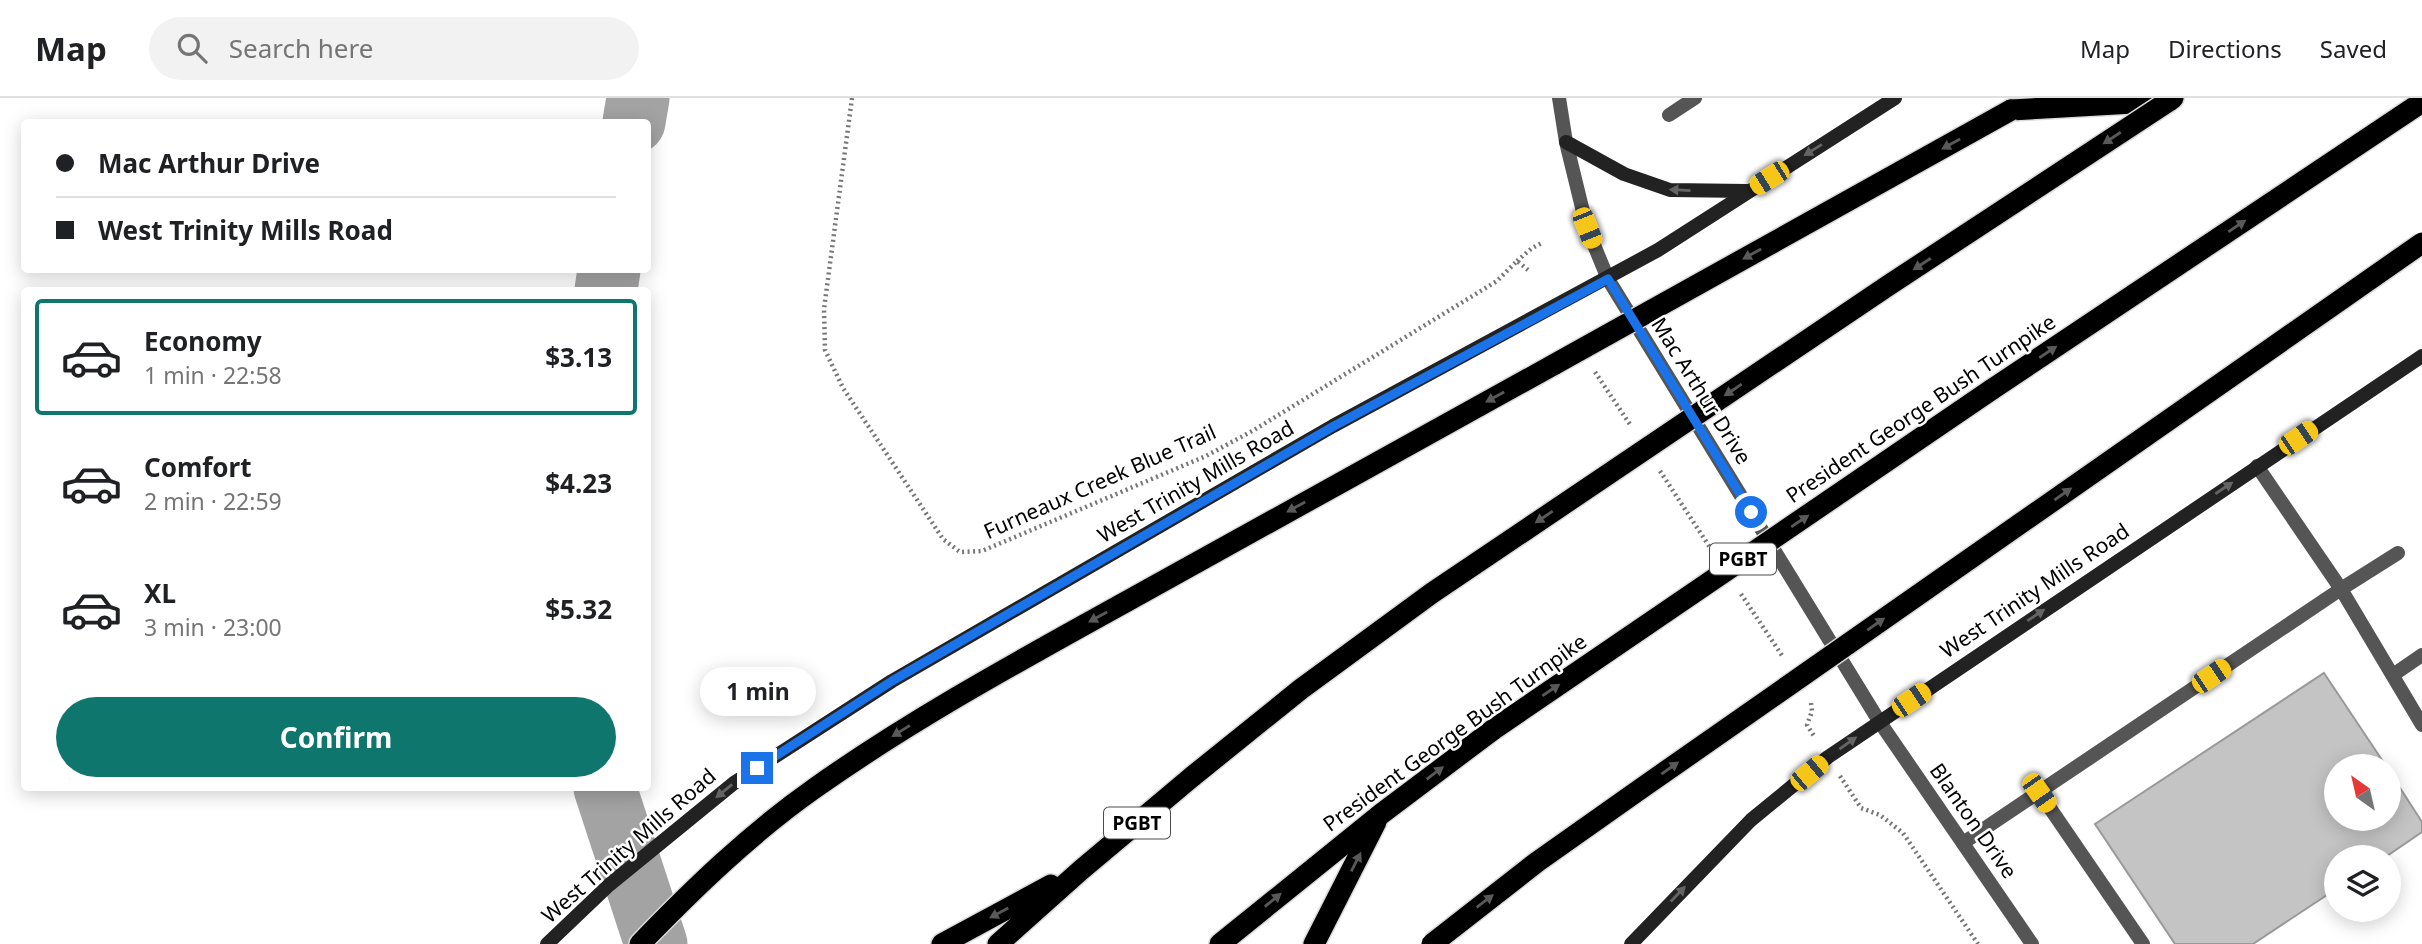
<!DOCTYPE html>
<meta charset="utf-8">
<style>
body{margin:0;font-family:"Noto Sans",sans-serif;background:#f2f2f2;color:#202124;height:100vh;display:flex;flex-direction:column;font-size:26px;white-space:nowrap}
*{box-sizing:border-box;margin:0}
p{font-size:23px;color:#757577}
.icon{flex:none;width:38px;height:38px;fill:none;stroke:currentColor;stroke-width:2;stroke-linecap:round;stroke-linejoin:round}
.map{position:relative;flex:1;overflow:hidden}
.side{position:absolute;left:21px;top:189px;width:630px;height:504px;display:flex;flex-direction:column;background:#fff;border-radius:7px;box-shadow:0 4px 18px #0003}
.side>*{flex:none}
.hud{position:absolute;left:21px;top:21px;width:630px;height:154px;border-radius:7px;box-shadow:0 4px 18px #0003;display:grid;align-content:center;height:154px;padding:0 35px;background:#fff}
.needle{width:46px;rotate:326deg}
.tools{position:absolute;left:2324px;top:656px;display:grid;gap:14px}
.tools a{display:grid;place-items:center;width:77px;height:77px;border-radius:50%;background:#fff;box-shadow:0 4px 18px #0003;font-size:35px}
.end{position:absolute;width:32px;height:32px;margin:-16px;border:9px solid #1a73e8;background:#fff;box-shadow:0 0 0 4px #fff}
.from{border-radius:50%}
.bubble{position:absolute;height:49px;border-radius:24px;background:#fff;box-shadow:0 4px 18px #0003;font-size:23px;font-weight:700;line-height:49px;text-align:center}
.car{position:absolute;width:21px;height:42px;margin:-21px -10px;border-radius:9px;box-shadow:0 0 5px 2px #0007;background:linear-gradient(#f5c518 24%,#345 0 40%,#f5c518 0 76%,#345 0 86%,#f5c518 0)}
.hud b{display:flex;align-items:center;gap:24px;height:66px;font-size:26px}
.hud b+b{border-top:2px solid #e0e0e0}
.hud i{width:18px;height:18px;background:#202124}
ul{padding:12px 0 0;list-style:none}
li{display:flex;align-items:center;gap:21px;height:116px;margin:0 14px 10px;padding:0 21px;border:4px solid transparent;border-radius:7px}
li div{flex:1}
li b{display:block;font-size:26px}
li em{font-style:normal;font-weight:700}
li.selected{border-color:#0f766e}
li>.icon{width:63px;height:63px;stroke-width:1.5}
.button{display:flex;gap:14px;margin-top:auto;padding:14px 35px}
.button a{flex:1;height:80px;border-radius:42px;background:#0f766e;color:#fff;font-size:28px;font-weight:700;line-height:80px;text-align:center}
header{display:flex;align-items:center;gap:42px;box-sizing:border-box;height:98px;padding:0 35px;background:#fff;border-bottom:2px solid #e0e0e0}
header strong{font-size:33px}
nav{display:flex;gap:38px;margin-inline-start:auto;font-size:24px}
.search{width:490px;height:63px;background:#f2f2f2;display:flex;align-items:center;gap:18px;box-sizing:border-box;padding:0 24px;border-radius:38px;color:#757577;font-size:26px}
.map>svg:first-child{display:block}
</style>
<header>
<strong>Map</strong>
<div class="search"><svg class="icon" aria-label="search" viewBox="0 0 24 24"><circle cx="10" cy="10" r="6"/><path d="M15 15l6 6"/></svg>Search here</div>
<nav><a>Map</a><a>Directions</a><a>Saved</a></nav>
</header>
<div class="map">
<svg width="2422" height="846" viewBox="0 0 2422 846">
<rect width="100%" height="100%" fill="#fff"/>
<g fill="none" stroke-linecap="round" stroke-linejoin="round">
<g stroke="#a3a3a3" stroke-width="63">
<polyline points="634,24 638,0"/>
<polyline points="606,192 609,172"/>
<polyline points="605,690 656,846"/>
</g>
</g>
<polygon fill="#c4c4c4" stroke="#999" stroke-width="2" points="2324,575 2386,668 2336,668 2336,721 2389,721 2389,673 2422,724 2422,734 2384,760 2336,760 2336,791 2253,846 2175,846 2095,726"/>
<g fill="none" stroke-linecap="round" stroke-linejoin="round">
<g stroke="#dbdbdb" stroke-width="24">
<g id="motorway">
<polyline points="2011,12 2169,3 2173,0"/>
<polyline points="1991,292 2422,4"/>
<path d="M640,846C694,790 751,735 815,690C921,615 1036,554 1149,491C1284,416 1420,341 1555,266"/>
<polyline points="942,846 1051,787"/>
<polyline points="998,846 1081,772 1193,678"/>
<polyline points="1220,846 1381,716 1494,631"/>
<polyline points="1314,846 1376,724"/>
</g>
</g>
<g stroke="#777" stroke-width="4.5" stroke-dasharray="2 3.5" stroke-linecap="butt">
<polyline points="852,0 824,211 825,252 843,290 943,441 960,454 982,453 1206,358 1254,332 1497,183 1517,163 1528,172"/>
<polyline points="1517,163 1532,150 1542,145"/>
<polyline points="1595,274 1631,328"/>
<polyline points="1660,373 1711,451"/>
<polyline points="1741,496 1783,559"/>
<polyline points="1811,605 1812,613 1807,627 1814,638"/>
<polyline points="1840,678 1861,710 1880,717 1903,735 1978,846"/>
</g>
<g stroke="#555" stroke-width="14">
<polyline points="1669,17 1695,0"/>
<polyline points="2398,455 2341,491 2422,627"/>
<polyline points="2393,577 2422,557"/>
<polyline points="2039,694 2143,846"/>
<polyline points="1963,745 2341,491 2257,368"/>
</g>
<polyline stroke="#555" stroke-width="14" points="1879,623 2032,846"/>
<polyline stroke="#555" stroke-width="14" points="1559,0 1566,44 1587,130 1608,181 1879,623"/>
<g stroke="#222" stroke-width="14">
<polyline points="1566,44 1624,76 1670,92 1747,93"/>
<polyline points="547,846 609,787 734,685 892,583 1333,328 1658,152 1895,0"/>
<polyline points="1631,846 1751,722 1828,659 2422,258"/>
</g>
<use href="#motorway" stroke="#000" stroke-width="21"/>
<g stroke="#dbdbdb" stroke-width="24" stroke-linecap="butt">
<g id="motorway-bridge">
<polyline points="1555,266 2011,12"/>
<polyline points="1494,631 1991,292"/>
<polyline points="1193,678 1301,591 1432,495 1889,187 2169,3"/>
<polyline points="1432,846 1537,764 1639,692 2422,145"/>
</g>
</g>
<use href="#motorway-bridge" stroke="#000" stroke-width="21"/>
</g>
<defs><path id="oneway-solid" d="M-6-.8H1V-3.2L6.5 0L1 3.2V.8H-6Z" transform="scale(1.75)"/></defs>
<g fill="#595959">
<use href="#oneway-solid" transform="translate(2112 40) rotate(147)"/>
<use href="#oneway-solid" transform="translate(1951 46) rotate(151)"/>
<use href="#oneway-solid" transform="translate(2237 128) rotate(-34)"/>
<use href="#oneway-solid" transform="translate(1752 156) rotate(151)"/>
<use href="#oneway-solid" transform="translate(1922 166) rotate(147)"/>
<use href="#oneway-solid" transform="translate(2048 254) rotate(-34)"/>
<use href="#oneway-solid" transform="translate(1733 292) rotate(146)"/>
<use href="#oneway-solid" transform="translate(1495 299) rotate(151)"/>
<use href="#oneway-solid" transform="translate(2063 396) rotate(-35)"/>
<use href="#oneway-solid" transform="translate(1296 409) rotate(151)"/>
<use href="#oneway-solid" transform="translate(1544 419) rotate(146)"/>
<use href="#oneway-solid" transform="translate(1800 423) rotate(-34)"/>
<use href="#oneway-solid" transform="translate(1098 519) rotate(151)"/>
<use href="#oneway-solid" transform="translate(1876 526) rotate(-35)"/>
<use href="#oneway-solid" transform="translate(1551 592) rotate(-34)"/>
<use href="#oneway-solid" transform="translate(901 633) rotate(148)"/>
<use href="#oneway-solid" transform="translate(1670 670) rotate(-35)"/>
<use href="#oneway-solid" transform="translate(1435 675) rotate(-37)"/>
<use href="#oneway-solid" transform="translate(1356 764) rotate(-63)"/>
<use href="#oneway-solid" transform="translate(1273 802) rotate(-39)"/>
<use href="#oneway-solid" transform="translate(1485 803) rotate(-37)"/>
<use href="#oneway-solid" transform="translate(999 815) rotate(152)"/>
</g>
<g fill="#646464">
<use href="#oneway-solid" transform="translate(1813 52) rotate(148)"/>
<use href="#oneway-solid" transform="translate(1680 92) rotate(-177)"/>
<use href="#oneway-solid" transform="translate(2224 390) rotate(-34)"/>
<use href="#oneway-solid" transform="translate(2036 517) rotate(-34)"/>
<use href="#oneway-solid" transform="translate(1848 645) rotate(-35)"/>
<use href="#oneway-solid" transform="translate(724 693) rotate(141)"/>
<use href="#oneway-solid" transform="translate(1678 796) rotate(-46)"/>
</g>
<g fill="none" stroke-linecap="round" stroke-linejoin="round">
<polyline stroke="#1a73e8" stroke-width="9" points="757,670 892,583 1334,328 1608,181 1751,414"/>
</g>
<g text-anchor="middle" stroke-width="5" stroke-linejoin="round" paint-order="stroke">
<g fill="#fff" stroke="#4c4c4c" stroke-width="2">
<rect x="1710" y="445.5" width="66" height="31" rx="5"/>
<rect x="1104" y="709.5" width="66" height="31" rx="5"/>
</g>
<g font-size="19" font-weight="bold" fill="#000">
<text x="1743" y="468">PGBT</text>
<text x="1137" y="732">PGBT</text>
</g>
<g font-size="21" fill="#000" stroke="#fff">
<text transform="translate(1701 293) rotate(58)" y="7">Mac Arthur Drive</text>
<text transform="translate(1921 311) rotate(-34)" y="7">President George Bush Turnpike</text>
<text transform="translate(1100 384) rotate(-24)" y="7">Furneaux Creek Blue Trail</text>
<text transform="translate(1196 384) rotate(-30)" y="7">West Trinity Mills Road</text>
<text transform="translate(2035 493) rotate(-34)" y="7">West Trinity Mills Road</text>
<text transform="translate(1455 635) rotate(-36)" y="7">President George Bush Turnpike</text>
<text transform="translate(1973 723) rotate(55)" y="7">Blanton Drive</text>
<text transform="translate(629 748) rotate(-41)" y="7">West Trinity Mills Road</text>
</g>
</g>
</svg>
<div class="tools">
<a><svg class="needle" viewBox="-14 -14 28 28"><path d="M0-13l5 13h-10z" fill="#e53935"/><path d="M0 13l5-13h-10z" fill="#757577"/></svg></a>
<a><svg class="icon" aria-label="layers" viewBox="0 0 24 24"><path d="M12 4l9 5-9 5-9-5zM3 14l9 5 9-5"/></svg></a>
</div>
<i class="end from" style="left:1751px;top:414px"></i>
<i class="end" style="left:757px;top:670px"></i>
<div class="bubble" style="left:700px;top:569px;width:116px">1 min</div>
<i class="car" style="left:1769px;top:80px;rotate:238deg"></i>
<i class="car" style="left:1587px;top:130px;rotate:158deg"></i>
<i class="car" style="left:2298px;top:340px;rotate:56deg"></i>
<i class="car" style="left:2211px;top:578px;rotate:56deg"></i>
<i class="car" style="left:1911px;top:602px;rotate:56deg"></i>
<i class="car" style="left:1809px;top:675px;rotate:50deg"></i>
<i class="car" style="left:2039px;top:695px;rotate:145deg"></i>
<div class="hud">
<b><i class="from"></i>Mac Arthur Drive</b>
<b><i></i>West Trinity Mills Road</b>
</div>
<section class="side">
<ul>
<li class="selected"><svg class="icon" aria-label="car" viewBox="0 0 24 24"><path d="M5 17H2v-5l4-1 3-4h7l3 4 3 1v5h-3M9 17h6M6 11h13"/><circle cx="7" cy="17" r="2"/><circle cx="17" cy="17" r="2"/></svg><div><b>Economy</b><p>1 min · 22:58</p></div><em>$3.13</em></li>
<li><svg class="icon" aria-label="car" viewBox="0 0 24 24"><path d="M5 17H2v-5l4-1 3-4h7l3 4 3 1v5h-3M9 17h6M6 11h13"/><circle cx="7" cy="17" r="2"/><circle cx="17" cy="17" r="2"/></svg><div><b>Comfort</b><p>2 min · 22:59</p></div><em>$4.23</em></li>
<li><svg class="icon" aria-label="car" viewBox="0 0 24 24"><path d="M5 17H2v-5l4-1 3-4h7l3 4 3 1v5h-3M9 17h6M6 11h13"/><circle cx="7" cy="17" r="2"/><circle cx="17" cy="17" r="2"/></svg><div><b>XL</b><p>3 min · 23:00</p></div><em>$5.32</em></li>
</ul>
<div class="button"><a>Confirm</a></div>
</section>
</div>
